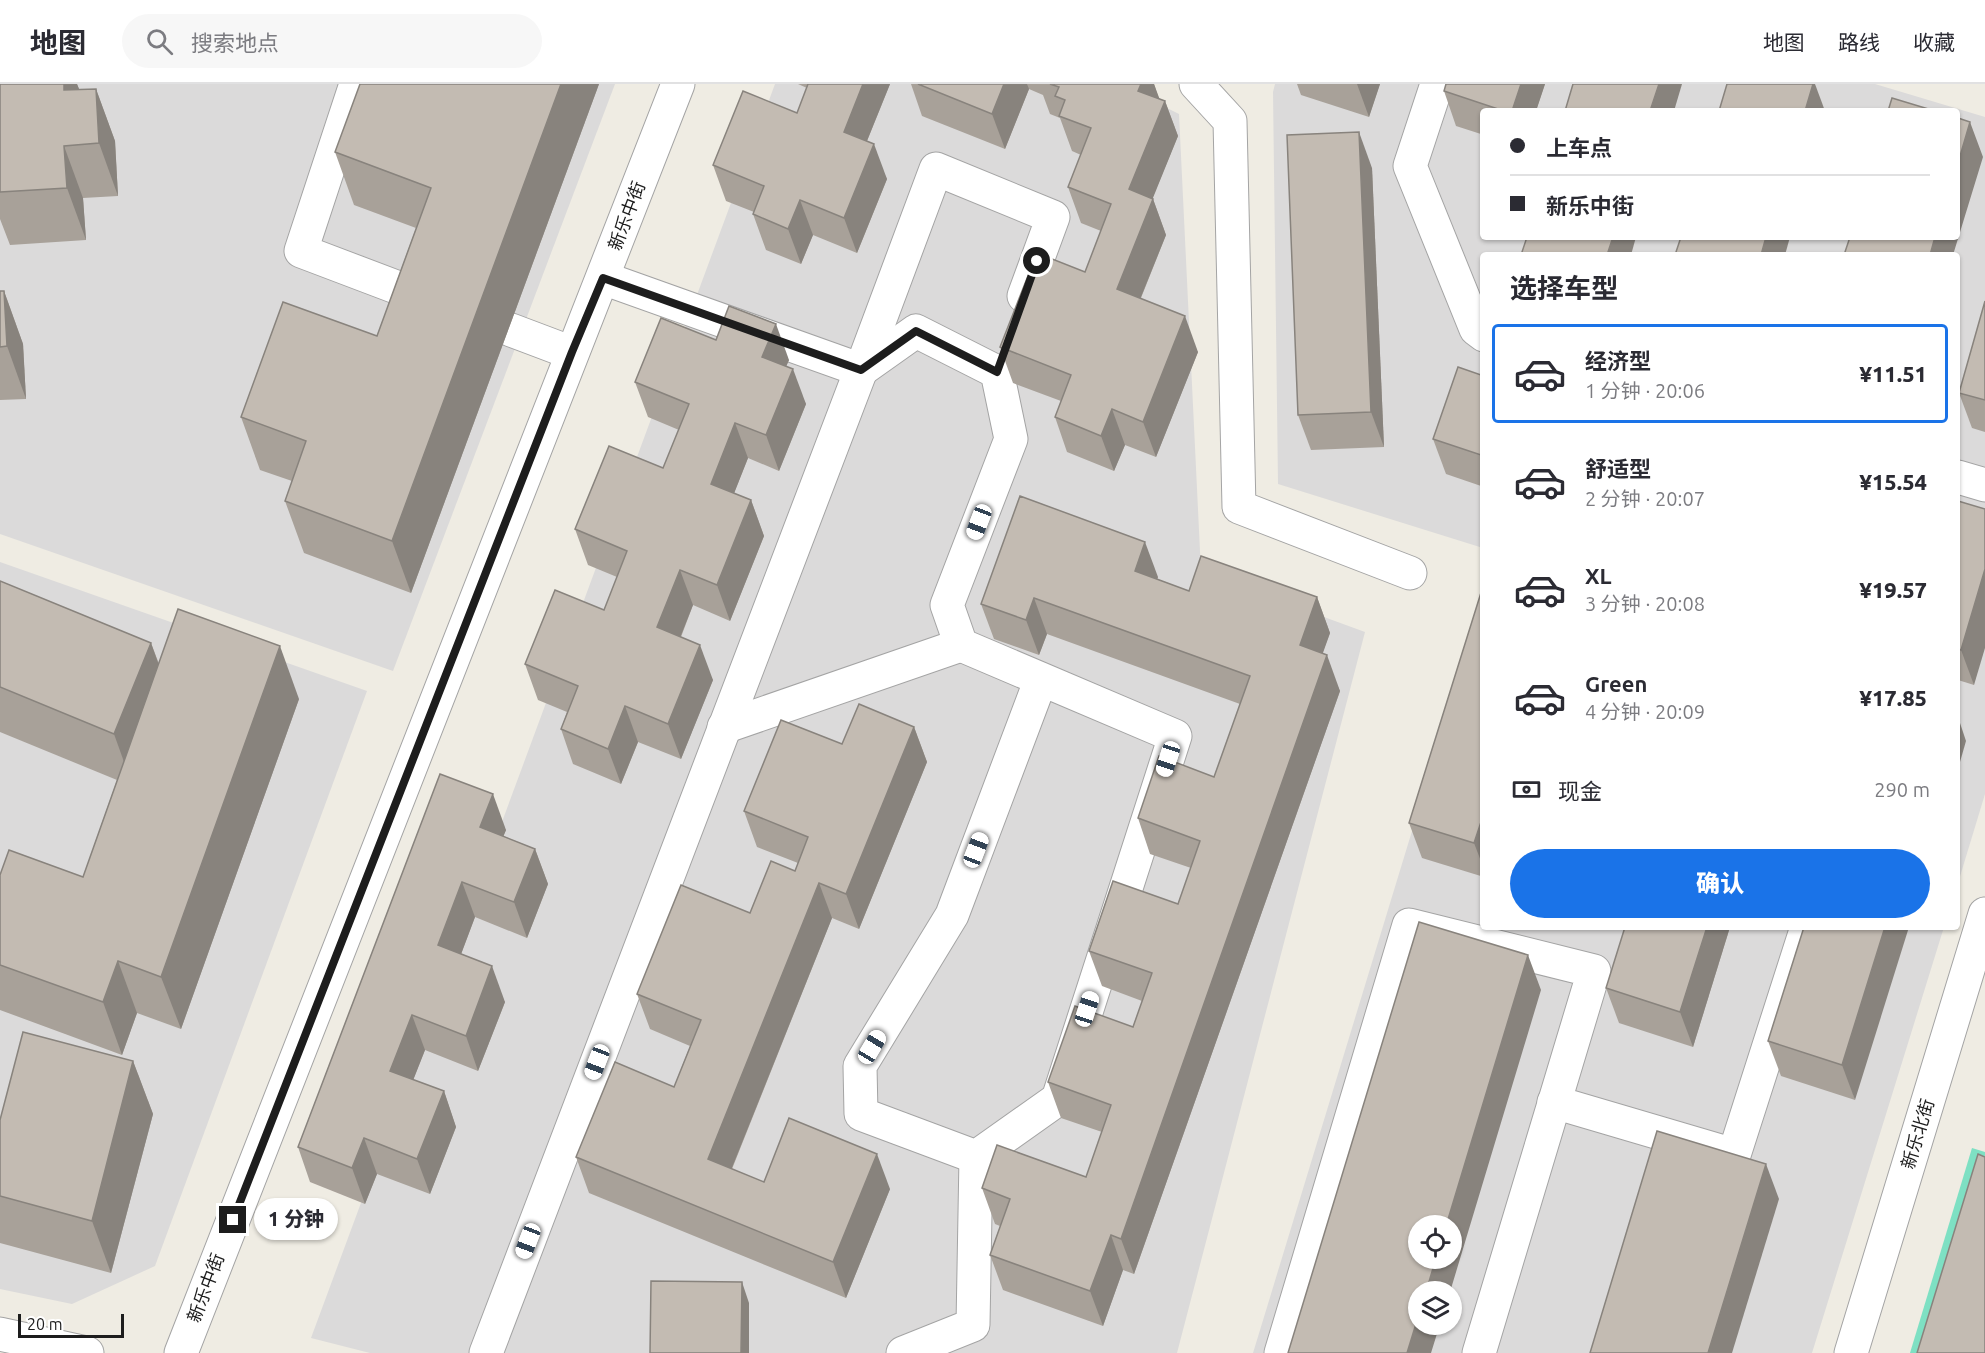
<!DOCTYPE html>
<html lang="zh">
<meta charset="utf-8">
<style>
body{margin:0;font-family:Ubuntu,"Noto Sans SC",sans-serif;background:#f7f7f7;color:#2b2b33;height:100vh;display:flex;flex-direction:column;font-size:22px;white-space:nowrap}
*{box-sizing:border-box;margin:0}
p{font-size:20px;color:#7c7c81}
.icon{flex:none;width:33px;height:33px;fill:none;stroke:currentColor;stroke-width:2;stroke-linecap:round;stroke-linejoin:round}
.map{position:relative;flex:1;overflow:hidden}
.sheet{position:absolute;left:1480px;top:168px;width:480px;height:678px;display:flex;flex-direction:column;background:#fff;border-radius:6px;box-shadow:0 2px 4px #0004}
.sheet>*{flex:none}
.guide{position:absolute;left:1480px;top:24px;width:480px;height:132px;border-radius:6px;box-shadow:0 2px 4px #0004;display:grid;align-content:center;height:132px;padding:0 30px;background:#fff}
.tools{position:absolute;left:1408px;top:1131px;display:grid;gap:12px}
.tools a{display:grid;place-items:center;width:54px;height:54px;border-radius:50%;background:#fff;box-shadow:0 2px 4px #0004;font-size:30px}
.scale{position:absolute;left:18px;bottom:15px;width:106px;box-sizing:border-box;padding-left:6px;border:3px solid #1d1d1d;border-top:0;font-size:16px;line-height:21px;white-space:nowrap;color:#1d1d1d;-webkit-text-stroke:4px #fff;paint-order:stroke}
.end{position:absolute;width:27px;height:27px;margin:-14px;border:8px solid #1d1d1d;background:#fff;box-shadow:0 0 0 3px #fff}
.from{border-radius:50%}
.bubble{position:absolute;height:42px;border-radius:21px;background:#fff;box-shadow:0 2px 4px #0004;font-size:20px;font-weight:800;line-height:42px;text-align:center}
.car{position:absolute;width:18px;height:36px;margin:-18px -9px;border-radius:8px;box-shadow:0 0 4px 2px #0007;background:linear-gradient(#fff 24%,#345 0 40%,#fff 0 76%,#345 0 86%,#fff 0)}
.guide b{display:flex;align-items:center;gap:21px;height:57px;font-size:22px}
.guide b+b{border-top:2px solid #e1e1e2}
.guide i{width:15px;height:15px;background:#2b2b33}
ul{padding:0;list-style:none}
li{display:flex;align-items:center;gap:18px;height:99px;margin:0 12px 9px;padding:0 18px;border:3px solid transparent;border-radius:6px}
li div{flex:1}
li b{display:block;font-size:22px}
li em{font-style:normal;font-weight:800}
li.on{border-color:#1a73e8}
li>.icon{width:54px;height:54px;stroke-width:1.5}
h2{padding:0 30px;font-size:27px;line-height:72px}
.pay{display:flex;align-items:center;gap:15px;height:66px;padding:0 30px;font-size:22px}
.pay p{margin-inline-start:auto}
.cta{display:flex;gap:12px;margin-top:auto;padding:12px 30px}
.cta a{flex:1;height:69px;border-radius:36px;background:#1a73e8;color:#fff;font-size:24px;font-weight:800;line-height:69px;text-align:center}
header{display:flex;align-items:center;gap:36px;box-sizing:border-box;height:84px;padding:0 30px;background:#fff;border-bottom:2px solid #e1e1e2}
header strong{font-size:28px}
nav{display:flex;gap:33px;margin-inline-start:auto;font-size:21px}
.search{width:420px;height:54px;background:#f7f7f7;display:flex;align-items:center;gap:15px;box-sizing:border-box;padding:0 21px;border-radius:33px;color:#7c7c81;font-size:22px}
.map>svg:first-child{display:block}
</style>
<header>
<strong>地图</strong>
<div class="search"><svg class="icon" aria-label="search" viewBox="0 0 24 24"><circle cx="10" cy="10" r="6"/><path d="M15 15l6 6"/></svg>搜索地点</div>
<nav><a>地图</a><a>路线</a><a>收藏</a></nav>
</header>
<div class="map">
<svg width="1985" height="1269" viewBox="0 0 1985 1269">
<rect width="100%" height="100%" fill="#efece3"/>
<g fill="#dbdada" fill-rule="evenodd">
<polygon points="0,0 615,0 393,587 0,450"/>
<polygon points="775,0 1119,0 1179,30 1201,488 1365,548 1177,1269 370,1269 311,1254"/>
<path d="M1275,0H1875L1985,33V449L1958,452V171H1484L1483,464L1278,400L1273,8ZM1484,27H1958V153H1484Z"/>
<polygon points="1985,466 1985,710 1958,799 1958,505"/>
<polygon points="0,478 367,607 155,1182 72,1220 0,1205"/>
<path d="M1483,514L1484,843H1944L1812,1269H1253ZM1419,1142H1452V1174H1419ZM1419,1208H1452V1240H1419Z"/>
</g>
<polygon fill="#7ee0c3" points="1972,1064 1985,1068 1985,1269 1910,1269"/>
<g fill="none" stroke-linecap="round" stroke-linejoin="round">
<g stroke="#a4a4a4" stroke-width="35">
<g id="minor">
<polyline points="356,0 301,167 425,214"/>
<polyline points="1196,0 1230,37 1239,423 1410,489"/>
<polyline points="1437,0 1410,82 1476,245 1484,251"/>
<polyline points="603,194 861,286 916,247 997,288 1011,355 947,521 961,561 1175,652 1058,1015 976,1073 861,1030 860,982 952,831 1041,595"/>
<polyline points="511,246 572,269"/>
<polyline points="1958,393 1985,401"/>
<polyline points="724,643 961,561"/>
<polyline points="1554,1018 1734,1071 1807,843"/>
<polyline points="0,1250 87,1269"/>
<polyline points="181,1269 678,0"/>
<polyline points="486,1269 861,286 936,85 1053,133 1024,212"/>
<polyline points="903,1269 973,1241 976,1073"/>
<polyline points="1281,1269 1409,841 1594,887 1479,1269"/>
<polyline points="1851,1269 1985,830"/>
</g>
</g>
<use href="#minor" stroke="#fff" stroke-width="33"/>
</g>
<g fill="#a8a199">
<polygon points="0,0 77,0 79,5 96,5 115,57 118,112 83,114 86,156 10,161 0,135"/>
<polygon points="599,0 411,509 304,469 285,417 292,397 260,386 241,333 377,252 416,144 354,121 335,68"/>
<polygon points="798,0 890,0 867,57 887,95 857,169 813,151 801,180 766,166 753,130 754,128 726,117 713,81 797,29 807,4"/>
<polygon points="911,0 1154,0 1159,15 1165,17 1178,52 1152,115 1153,115 1166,151 1141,214 1198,268 1156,373 1125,361 1114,387 1067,368 1055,333 1061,317 1013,299 1000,263 1085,188 1101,147 1081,139 1068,103 1081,71 1072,67 1060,34 1050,30 1043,11 1029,5 1005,65 922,32"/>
<polygon points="1297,0 1380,0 1369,33 1301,11"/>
<polygon points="1446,0 1545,0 1536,27 1484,27 1484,51 1456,42 1444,7"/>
<polygon points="1372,84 1384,363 1311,366 1298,331"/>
<polygon points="0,207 4,207 23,260 26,315 0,316"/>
<polygon points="1985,217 1985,348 1972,344 1959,309"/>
<polygon points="716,256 789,276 786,282 806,320 779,387 748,374 734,409 751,416 764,452 730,537 693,521 681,553 713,596 681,675 638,658 621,700 573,680 561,645 567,628 538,616 525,580 604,526 617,493 588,481 575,445 663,384 679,346 648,333 635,298"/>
<polygon points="1484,292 1484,403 1446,390 1433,355"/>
<polygon points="1958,417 1974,601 1958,596"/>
<polygon points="1158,493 1157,495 1189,507 1317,513 1330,549 1322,570 1340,607 1134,1190 1123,1186 1103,1242 1003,1206 990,1171 1000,1142 995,1140 982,1104 1086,1093 1102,1048 1061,1034 1048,998 1133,943 1142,917 1102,902 1089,867 1178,820 1191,784 1150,770 1138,734 1214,693 1240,620 1047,550 1039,571 994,555 981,520"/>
<polygon points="0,497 151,559 159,580 299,615 181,945 137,929 122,971 0,926 0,791 83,793 117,696 0,648"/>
<polygon points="1484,499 1484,793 1422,774 1409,739"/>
<polygon points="914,643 927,678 859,845 832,834 732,1085 764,1098 890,1105 846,1214 589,1109 576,1073 674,1003 690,962 650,945 637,910 750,829 795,787 798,779 757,763 744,727 842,660"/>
<polygon points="440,690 506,746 503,752 535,765 548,800 527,854 475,833 461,870 505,918 478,987 425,966 413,996 444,1007 456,1043 430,1110 377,1090 365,1120 310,1098 298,1063"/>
<polygon points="1730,843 1693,963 1619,939 1606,904"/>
<polygon points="1804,843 1855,1016 1781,992 1768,957"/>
<polygon points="133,977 153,1030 111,1189 0,1159 0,1036"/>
</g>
<g fill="#88837d">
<polygon points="64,0 77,0 81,10 64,6"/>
<polygon points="561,0 599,0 411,509 392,457"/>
<polygon points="863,0 890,0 856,84 844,48"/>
<polygon points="1004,0 1027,0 1029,5 1005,65 992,30"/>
<polygon points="1141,0 1154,0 1161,19 1138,7"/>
<polygon points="1357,0 1380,0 1369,33"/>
<polygon points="1521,0 1545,0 1536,27 1512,27"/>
<polygon points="1659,0 1682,0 1674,27 1650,27"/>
<polygon points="1813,0 1815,0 1825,27 1805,27"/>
<polygon points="96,5 115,57 118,112 99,59"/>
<polygon points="1165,17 1178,52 1142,141 1129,105"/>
<polygon points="1970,38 1983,73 1953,171 1930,171 1935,153 1958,153 1958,79"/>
<polygon points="1359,48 1372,84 1384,363 1371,328"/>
<polygon points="874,60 887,95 857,169 844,134"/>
<polygon points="64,62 83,114 86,156 67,104"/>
<polygon points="1153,115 1166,151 1130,240 1117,205"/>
<polygon points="800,116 813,151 801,180 788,145"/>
<polygon points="1613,153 1636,153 1631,171 1607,171"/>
<polygon points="1766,153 1790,153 1785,171 1761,171"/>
<polygon points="4,207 23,260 26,315 7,262"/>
<polygon points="1185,232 1198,268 1156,373 1143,338"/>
<polygon points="776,240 789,276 775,308 762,273"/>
<polygon points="793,285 806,320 779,387 766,351"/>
<polygon points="1112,325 1125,361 1114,387 1101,352"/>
<polygon points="735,339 748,374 724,435 711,400"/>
<polygon points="751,416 764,452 730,537 717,501"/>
<polygon points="1145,458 1158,493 1147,523 1135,487"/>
<polygon points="1985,485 1985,564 1974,601 1961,566"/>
<polygon points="680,486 693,521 670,579 657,543"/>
<polygon points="1317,513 1330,549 1313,597 1300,561"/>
<polygon points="1034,514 1047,550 1039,571 1026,536"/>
<polygon points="151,559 170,612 133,703 114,650"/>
<polygon points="700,561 713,596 681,675 668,640"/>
<polygon points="280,562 299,615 181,945 161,893"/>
<polygon points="1327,571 1340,607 1134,1190 1121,1155"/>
<polygon points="625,622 638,658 621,700 608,665"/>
<polygon points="1958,633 1966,657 1958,685"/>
<polygon points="914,643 927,678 859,845 846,810"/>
<polygon points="493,710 506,746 493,778 480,743"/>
<polygon points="1484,729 1484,785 1474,759"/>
<polygon points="535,765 548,800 527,854 514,818"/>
<polygon points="462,798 475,833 451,897 438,861"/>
<polygon points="819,799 832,834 721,1111 708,1075"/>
<polygon points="1707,843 1730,843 1693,963 1680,928"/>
<polygon points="1885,843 1909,843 1855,1016 1842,981"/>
<polygon points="1528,871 1541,906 1450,1208 1426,1208 1436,1174 1452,1174 1452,1142 1446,1142"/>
<polygon points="118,877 137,929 122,971 103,918"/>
<polygon points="492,882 505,918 478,987 466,952"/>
<polygon points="412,931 425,966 403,1022 390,987"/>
<polygon points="133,977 153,1030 111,1189 92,1137"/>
<polygon points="444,1007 456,1043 430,1110 417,1075"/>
<polygon points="364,1054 377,1090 365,1120 352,1084"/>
<polygon points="877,1070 890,1105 846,1214 833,1178"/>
<polygon points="1766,1080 1779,1115 1732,1269 1708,1269"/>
<polygon points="1111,1151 1123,1186 1103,1242 1090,1207"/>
<polygon points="742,1198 749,1219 749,1269 741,1269"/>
<polygon points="1419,1230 1419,1240 1440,1240 1431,1269 1407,1269"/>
</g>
<g fill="#c3bbb2" stroke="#88837d" stroke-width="1.5">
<polygon points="0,0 64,0 64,6 96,5 99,59 64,62 67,104 0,108"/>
<polygon points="360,0 561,0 392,457 285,417 306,357 241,333 283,218 377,252 431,104 335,68"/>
<polygon points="808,0 863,0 844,48 874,60 844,134 800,116 788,145 753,130 764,102 713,81 743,7 797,29"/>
<polygon points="918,0 1004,0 992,30"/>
<polygon points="1050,0 1141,0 1138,7 1165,17 1129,105 1153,115 1117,205 1185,232 1143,338 1112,325 1101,352 1055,333 1071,291 1000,263 1037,169 1085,188 1111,120 1068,103 1091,44 1059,32 1065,16 1055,12 1059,3"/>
<polygon points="1446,0 1521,0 1512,27 1504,27 1444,7"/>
<polygon points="1573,0 1659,0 1650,27 1565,27"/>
<polygon points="1727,0 1813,0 1805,27 1719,27"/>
<polygon points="1892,14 1935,27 1888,27"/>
<polygon points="1958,34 1970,38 1958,79"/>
<polygon points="1359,48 1371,328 1298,331 1287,51"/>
<polygon points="1527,153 1613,153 1607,171 1521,171"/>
<polygon points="1681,153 1766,153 1761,171 1675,171"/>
<polygon points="1850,153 1935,153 1930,171 1844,171"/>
<polygon points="0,207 4,207 7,262 0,263"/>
<polygon points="1985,217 1985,316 1959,309"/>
<polygon points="729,222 776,240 762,273 793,285 766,351 735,339 711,400 751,416 717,501 680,486 657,543 700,561 668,640 625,622 608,665 561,645 578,602 525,580 555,506 604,526 627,467 575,445 609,362 663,384 689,320 635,298 661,234 716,256"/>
<polygon points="1458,283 1484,292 1484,372 1433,355"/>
<polygon points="1020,412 1145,458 1135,487 1189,507 1201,472 1317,513 1300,561 1327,571 1121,1155 1111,1151 1090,1207 990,1171 1010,1115 982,1104 997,1061 1086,1093 1111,1021 1048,998 1075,922 1133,943 1152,889 1089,867 1113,797 1178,820 1200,757 1138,734 1159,672 1214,693 1250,592 1034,514 1026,536 981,520"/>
<polygon points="1958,417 1985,425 1985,485 1961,566 1958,565"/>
<polygon points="0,497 151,559 114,650 0,603"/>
<polygon points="1484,499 1484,729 1474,759 1409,739"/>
<polygon points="178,525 280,562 161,893 118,877 103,918 0,881 0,791 9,766 83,793"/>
<polygon points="859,620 914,643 846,810 819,799 708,1075 764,1098 789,1034 877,1070 833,1178 576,1073 615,978 674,1003 701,936 637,910 681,801 750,829 771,777 795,787 808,753 744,727 781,636 842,660"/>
<polygon points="440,690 493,710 480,743 535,765 514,818 462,798 438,861 492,882 466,952 412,931 390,987 444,1007 417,1075 364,1054 352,1084 298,1063"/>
<polygon points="1419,838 1528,871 1446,1142 1419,1142 1419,1174 1436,1174 1426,1208 1419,1208 1419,1230 1407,1269 1288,1269"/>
<polygon points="1625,843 1707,843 1680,928 1606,904"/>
<polygon points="1804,843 1885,843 1842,981 1768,957"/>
<polygon points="23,948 133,977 92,1137 0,1112 0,1036"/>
<polygon points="1657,1047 1766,1080 1708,1269 1590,1269"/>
<polygon points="1978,1070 1985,1073 1985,1269 1917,1269"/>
<polygon points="651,1197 742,1198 741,1269 650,1269"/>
</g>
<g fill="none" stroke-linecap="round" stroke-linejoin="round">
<polyline stroke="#1d1d1d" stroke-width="8" points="233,1136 572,268 603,194 861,286 916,247 997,288 1037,177"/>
</g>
<g text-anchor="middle" stroke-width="4.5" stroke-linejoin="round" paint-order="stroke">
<g font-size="18" fill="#1d1d1d" stroke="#fff">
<text transform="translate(627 132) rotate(-69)" y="6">新乐中街</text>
<text transform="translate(1918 1050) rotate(-73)" y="6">新乐北街</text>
<text transform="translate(206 1204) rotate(-69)" y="6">新乐中街</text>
</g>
</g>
</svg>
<div class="tools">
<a><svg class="icon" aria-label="locate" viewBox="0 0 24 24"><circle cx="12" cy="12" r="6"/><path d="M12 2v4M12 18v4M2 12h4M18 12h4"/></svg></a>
<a><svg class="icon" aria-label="layers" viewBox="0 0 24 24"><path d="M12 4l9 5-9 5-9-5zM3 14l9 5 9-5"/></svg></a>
</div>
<div class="scale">20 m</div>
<i class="end from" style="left:1037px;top:177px"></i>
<i class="end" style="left:233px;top:1136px"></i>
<div class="bubble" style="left:254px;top:1114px;width:84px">1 分钟</div>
<i class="car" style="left:979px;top:438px;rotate:201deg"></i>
<i class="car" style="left:1168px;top:675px;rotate:198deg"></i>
<i class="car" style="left:976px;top:766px;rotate:21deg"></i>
<i class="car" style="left:1087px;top:925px;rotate:18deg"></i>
<i class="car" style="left:872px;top:963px;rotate:31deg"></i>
<i class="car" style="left:597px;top:978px;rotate:201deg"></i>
<i class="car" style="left:528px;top:1157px;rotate:201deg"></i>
<div class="guide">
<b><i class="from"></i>上车点</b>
<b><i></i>新乐中街</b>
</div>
<section class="sheet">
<h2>选择车型</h2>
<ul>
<li class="on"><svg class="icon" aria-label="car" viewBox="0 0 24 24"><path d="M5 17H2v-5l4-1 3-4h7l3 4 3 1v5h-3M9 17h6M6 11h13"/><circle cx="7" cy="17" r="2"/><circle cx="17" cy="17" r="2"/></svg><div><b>经济型</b><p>1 分钟 · 20:06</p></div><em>¥11.51</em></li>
<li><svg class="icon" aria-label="car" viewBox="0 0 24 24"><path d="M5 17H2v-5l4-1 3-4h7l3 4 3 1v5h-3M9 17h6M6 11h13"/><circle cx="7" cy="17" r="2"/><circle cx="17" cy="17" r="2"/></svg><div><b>舒适型</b><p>2 分钟 · 20:07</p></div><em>¥15.54</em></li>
<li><svg class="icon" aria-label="car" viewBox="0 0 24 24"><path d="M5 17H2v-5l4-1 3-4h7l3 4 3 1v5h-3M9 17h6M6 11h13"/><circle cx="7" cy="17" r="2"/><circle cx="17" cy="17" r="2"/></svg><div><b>XL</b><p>3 分钟 · 20:08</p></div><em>¥19.57</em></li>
<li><svg class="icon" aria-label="car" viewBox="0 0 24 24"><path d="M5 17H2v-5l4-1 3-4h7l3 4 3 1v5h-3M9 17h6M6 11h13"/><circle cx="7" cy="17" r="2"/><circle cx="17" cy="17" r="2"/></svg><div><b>Green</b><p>4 分钟 · 20:09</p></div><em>¥17.85</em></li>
</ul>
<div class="pay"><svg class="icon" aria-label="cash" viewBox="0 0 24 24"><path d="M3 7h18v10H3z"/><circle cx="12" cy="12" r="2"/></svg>现金<p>290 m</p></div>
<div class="cta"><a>确认</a></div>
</section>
</div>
